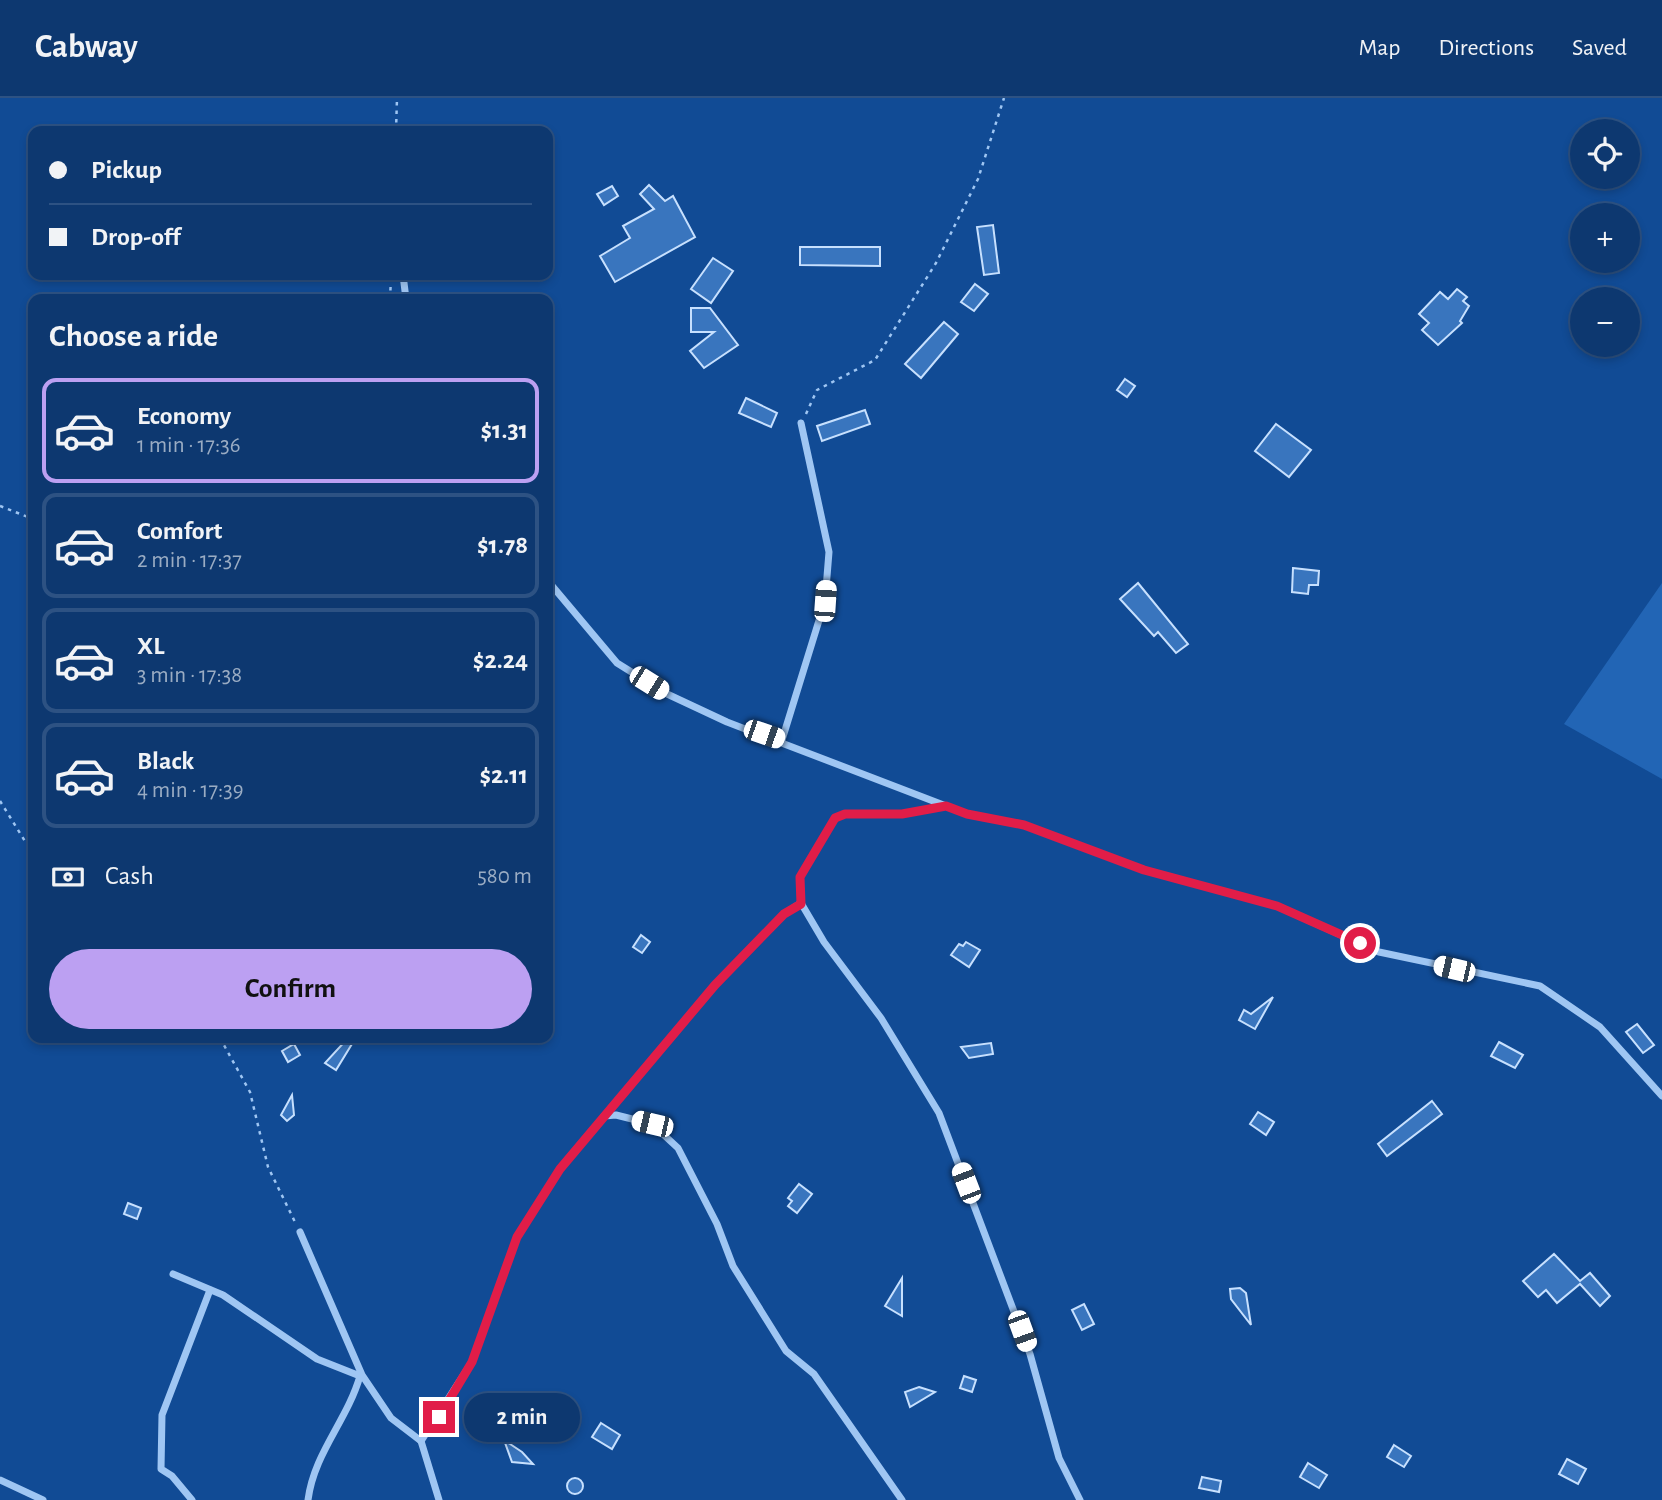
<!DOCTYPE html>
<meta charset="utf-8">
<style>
body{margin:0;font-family:"Alegreya Sans",sans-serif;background:#1b4378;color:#f1f3f6;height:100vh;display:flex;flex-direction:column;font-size:26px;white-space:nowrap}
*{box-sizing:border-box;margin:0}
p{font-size:23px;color:#9aacc3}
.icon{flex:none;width:38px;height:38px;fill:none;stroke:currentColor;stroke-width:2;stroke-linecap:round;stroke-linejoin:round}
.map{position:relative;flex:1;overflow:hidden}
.drawer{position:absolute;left:28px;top:196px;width:525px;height:749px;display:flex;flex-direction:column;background:#0d3870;border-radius:14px;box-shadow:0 4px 10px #0003,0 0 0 2px #2d5283}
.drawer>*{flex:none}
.top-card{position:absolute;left:28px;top:28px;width:525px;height:154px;border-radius:14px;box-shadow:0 4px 10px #0003,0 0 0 2px #2d5283;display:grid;align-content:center;height:154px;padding:0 21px;background:#0d3870}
.controls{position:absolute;left:1570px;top:21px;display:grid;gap:14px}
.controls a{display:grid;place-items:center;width:70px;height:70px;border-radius:50%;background:#0d3870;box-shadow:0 4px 10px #0003,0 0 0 2px #2d5283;font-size:35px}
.end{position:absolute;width:32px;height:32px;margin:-16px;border:9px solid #e11d48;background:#fff;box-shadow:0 0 0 4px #fff}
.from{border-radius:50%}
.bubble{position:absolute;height:49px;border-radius:24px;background:#0d3870;box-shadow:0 4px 10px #0003,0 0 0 2px #2d5283;font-size:23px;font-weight:700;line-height:49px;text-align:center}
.car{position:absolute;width:21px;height:42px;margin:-21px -10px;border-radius:9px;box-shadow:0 0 5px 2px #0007;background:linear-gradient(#fff 24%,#345 0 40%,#fff 0 76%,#345 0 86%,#fff 0)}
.top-card b{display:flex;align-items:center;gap:24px;height:66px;font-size:26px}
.top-card b+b{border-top:2px solid #2d5283}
.top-card i{width:18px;height:18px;background:#f1f3f6}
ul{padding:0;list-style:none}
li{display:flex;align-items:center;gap:21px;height:105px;margin:0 14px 10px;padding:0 7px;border:4px solid #2d5283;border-radius:14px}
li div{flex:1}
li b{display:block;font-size:26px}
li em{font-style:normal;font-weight:700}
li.current{border-color:#bca0f2}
li>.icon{width:63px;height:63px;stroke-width:1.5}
h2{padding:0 21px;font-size:32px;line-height:84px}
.pay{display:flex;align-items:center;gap:18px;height:77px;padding:0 21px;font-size:26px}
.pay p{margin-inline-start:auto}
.cta{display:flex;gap:14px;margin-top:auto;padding:14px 21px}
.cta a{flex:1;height:80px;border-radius:42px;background:#bca0f2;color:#111;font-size:28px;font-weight:700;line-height:80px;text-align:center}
header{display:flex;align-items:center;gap:42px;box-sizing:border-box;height:98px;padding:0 35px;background:#0d3870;border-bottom:2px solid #2d5283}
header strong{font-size:33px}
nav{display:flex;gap:38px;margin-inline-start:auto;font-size:24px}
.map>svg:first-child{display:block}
</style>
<header>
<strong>Cabway</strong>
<nav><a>Map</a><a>Directions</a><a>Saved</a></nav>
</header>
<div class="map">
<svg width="1662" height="1402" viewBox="0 0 1662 1402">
<rect width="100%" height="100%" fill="#114b95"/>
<polygon fill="#2265b5" points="1662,485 1662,681 1564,626"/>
<g fill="#3975be" stroke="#c7e0fe" stroke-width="2">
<polygon points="649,87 665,103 673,98 695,139 615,184 600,158 630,140 623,128 654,111 640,96"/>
<polygon points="612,88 618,98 604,107 597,96"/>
<polygon points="993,127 999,175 984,177 977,129"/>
<polygon points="800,149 880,149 880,168 800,167"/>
<polygon points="713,160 733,173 711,205 691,191"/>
<polygon points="975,186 988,196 974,213 961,204"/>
<polygon points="1457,191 1467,199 1463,203 1469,208 1460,223 1462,225 1438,247 1422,232 1429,225 1419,216 1440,194 1448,201"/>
<polygon points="691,210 710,210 738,247 704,270 690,253 714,234 691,234"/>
<polygon points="944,224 958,236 921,280 905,266"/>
<polygon points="1125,281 1135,288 1127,299 1117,292"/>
<polygon points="746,300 777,315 771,329 739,315"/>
<polygon points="865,312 870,326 822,343 817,328"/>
<polygon points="1276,326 1311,352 1289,379 1255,353"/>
<polygon points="1293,470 1319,473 1318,487 1309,487 1308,496 1292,494"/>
<polygon points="1138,485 1188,546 1176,555 1158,534 1154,538 1120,501"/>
<polygon points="641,837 650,844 642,855 633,849"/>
<polygon points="966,844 980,852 969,869 951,857 959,846 963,848"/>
<polygon points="1273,899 1255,931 1239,922 1244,912 1251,916"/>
<polygon points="1637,926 1654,947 1643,955 1626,934"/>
<polygon points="348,940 355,941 336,972 325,965"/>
<polygon points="1499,944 1523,957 1515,970 1491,958"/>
<polygon points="991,945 993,956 969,960 961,949"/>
<polygon points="294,946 300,957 288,964 282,953"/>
<polygon points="292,997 294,1017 287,1023 281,1017"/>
<polygon points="1432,1003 1442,1016 1387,1058 1378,1046"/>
<polygon points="1258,1014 1274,1024 1266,1037 1250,1026"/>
<polygon points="799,1086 812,1096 797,1115 788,1108 792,1103 788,1100"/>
<polygon points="128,1105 141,1110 137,1121 124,1116"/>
<polygon points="1554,1156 1580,1183 1590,1175 1610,1198 1600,1208 1580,1186 1557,1205 1546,1192 1538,1199 1523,1183"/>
<polygon points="902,1180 902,1218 885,1208"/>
<polygon points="1240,1190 1246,1195 1251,1227 1231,1201 1230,1191"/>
<polygon points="1084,1206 1094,1226 1082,1232 1072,1212"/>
<polygon points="964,1278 976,1282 972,1294 960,1290"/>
<polygon points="919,1289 935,1294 910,1309 905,1294"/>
<polygon points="510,1320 516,1329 506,1342 499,1328 502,1321"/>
<polygon points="601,1325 620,1337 612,1351 592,1339"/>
<polygon points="504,1342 522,1354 533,1366 512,1364"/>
<polygon points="1394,1347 1411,1358 1404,1369 1387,1359"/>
<polygon points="1567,1361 1586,1371 1578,1386 1559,1376"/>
<polygon points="1308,1365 1327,1377 1319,1390 1300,1379"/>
<polygon points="1202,1379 1221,1383 1219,1394 1199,1390"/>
<circle cx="575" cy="1388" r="8"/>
</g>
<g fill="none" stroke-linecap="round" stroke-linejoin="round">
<g stroke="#9fc6f3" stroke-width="2.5" stroke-dasharray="3.5 5" stroke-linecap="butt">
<polyline points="396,33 397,0"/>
<polyline points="390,201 391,180"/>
<polyline points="806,316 817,292 875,262 936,165 978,81 1004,0"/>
<polyline points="0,408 33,421"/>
<polyline points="0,703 33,756"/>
<polyline points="220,940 250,994 268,1069 295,1124"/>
</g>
<g stroke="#9fc6f3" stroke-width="7">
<polyline points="403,177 406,201"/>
<polyline points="548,483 617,565 665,595 727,624 967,716 1024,727 1144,772 1277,808 1379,854 1540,888 1600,929 1662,998"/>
<polyline points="782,642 825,503 829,454 801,325"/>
<polyline points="801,805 824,844 881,920 939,1015 1030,1256 1059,1360 1080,1402"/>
<polyline points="604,1018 616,1017 652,1026 678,1050 717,1126 733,1168 786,1253 814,1276 902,1402"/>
<polyline points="300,1134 362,1277 391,1320 421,1343 439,1402"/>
<path d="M173,1176L223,1197L317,1261L360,1278C347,1323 314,1355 308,1402"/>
<polyline points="421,1343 472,1264 517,1139 560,1071 715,887 784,816 801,805 800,779 835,720 845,716 902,716 946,708"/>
<polyline points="0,1382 43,1402"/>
<polyline points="192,1402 172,1378 161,1371 162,1317 210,1192"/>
</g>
</g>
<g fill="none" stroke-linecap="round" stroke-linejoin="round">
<polyline stroke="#e11d48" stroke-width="9" points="439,1319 472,1264 517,1139 560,1071 715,887 784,816 801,806 800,779 835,720 845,716 902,716 946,708 967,716 1024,727 1144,772 1277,808 1360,845"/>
</g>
</svg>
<div class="controls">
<a><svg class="icon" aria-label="locate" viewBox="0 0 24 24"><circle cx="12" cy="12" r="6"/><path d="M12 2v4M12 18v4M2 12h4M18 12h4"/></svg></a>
<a>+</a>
<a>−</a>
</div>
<i class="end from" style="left:1360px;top:845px"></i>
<i class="end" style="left:439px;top:1319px"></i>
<div class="bubble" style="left:464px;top:1295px;width:116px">2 min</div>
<i class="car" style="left:825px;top:503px;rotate:4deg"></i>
<i class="car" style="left:649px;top:585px;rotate:122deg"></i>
<i class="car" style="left:764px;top:636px;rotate:109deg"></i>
<i class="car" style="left:1454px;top:871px;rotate:283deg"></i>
<i class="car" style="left:652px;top:1026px;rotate:283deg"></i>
<i class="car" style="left:966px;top:1085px;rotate:339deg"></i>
<i class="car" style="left:1022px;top:1233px;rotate:160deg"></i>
<div class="top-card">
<b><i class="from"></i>Pickup</b>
<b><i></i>Drop-off</b>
</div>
<section class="drawer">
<h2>Choose a ride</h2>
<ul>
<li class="current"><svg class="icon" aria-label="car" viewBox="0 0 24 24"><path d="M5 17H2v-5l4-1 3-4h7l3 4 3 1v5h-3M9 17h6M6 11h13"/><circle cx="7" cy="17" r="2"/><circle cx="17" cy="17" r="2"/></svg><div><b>Economy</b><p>1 min · 17:36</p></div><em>$1.31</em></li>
<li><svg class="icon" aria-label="car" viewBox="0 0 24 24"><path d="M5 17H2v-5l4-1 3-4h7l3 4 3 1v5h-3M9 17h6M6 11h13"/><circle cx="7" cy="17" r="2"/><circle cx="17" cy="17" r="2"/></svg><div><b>Comfort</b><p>2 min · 17:37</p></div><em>$1.78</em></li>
<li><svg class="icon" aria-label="car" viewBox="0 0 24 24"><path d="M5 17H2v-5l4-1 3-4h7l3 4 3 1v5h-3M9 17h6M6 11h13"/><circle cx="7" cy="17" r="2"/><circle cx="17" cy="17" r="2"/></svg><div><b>XL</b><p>3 min · 17:38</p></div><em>$2.24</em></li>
<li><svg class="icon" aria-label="car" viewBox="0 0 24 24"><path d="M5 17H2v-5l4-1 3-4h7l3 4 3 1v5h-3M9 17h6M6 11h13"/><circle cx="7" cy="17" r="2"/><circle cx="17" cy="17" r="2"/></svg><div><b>Black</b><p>4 min · 17:39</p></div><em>$2.11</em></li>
</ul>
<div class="pay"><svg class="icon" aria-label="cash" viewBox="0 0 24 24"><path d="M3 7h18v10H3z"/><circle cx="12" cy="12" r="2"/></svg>Cash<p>580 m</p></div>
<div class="cta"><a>Confirm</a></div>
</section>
</div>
